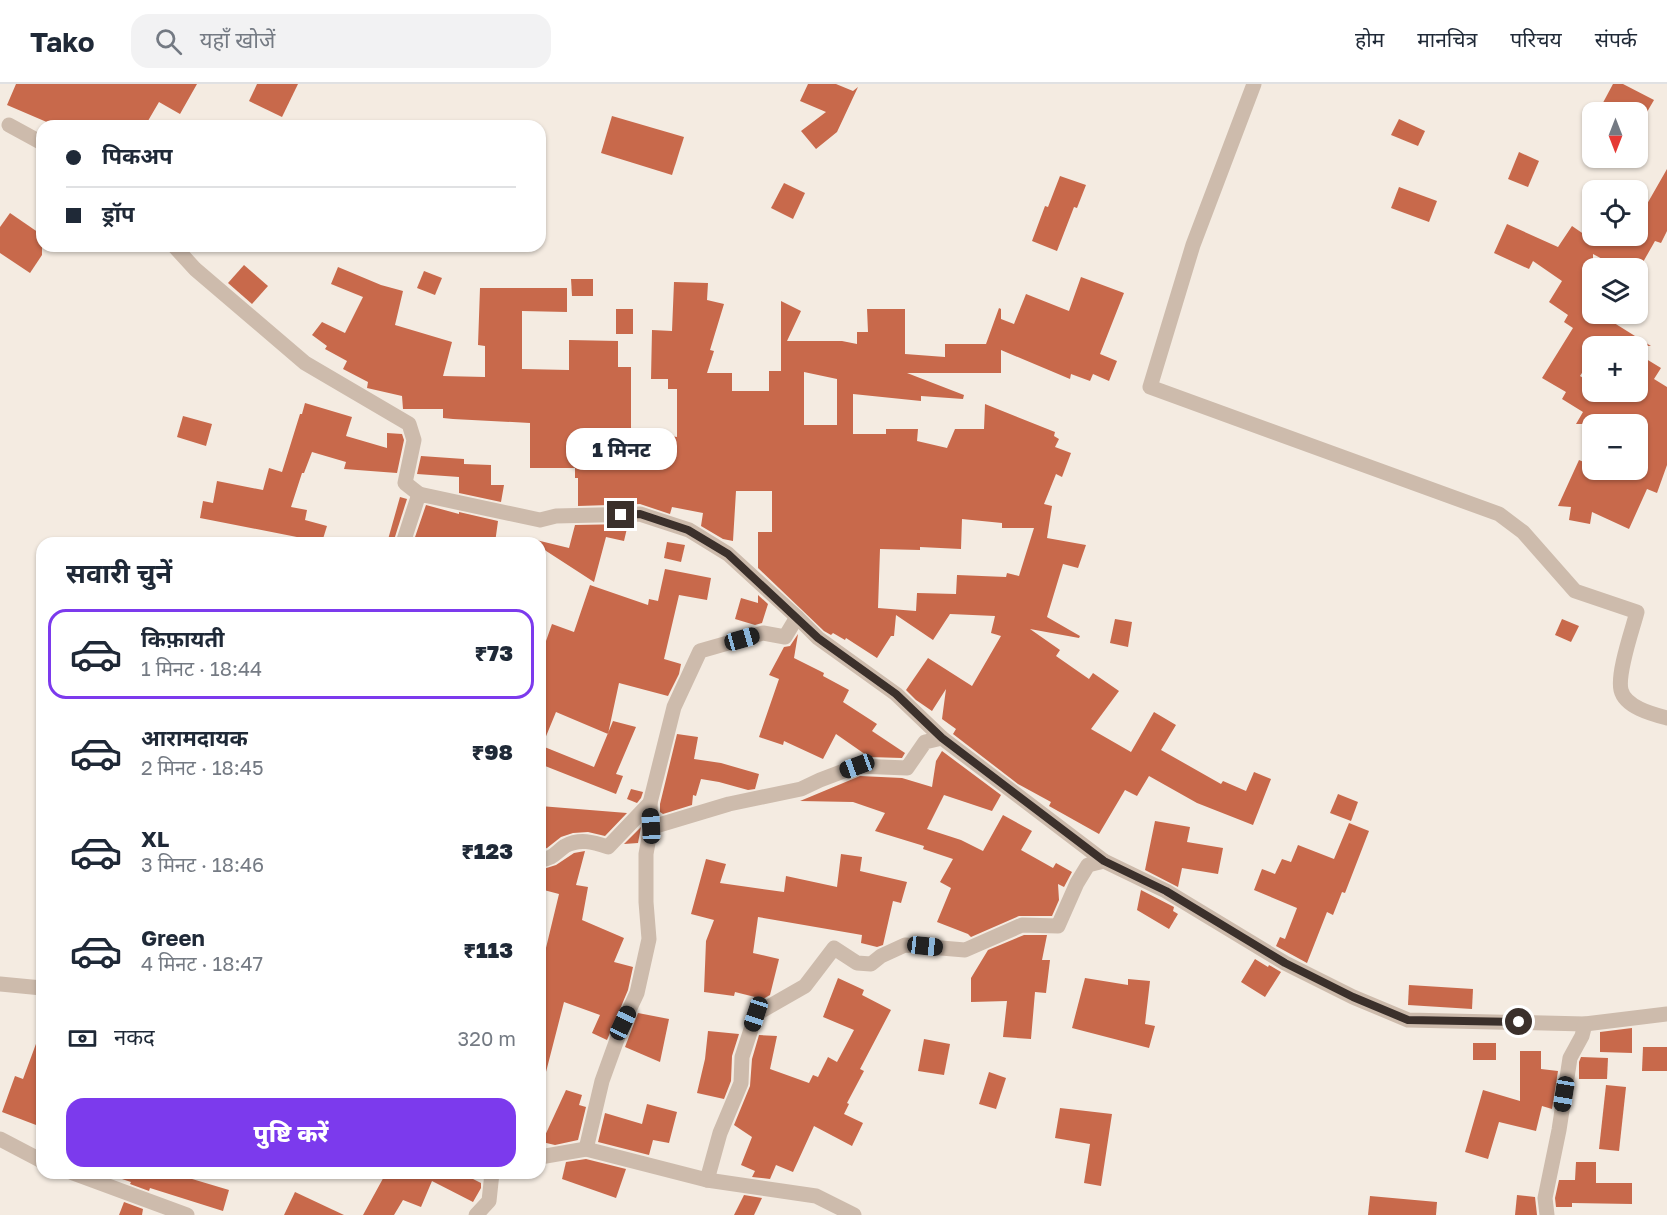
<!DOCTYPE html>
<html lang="hi">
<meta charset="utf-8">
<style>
body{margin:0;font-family:"Golos Text","Noto Sans Devanagari",sans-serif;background:#f2f2f3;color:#1f2937;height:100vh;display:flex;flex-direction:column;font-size:22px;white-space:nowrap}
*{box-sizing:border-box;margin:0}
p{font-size:20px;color:#747a83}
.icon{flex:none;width:33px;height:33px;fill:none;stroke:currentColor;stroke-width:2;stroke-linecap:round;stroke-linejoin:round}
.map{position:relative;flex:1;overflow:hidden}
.details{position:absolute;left:36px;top:453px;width:510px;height:642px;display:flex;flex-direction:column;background:#fff;border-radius:18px;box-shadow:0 2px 4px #0004}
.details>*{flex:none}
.guide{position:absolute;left:36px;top:36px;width:510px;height:132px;border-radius:18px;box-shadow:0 2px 4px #0004;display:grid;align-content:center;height:132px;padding:0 30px;background:#fff}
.needle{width:39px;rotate:180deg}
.tools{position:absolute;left:1582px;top:18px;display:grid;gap:12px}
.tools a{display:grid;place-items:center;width:66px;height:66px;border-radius:12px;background:#fff;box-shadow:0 2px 4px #0004;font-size:30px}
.end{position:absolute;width:27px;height:27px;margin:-14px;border:8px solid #3b302b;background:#fff;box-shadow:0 0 0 3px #fff}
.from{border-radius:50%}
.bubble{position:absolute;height:42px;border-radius:18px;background:#fff;box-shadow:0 2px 4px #0004;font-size:20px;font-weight:800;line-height:42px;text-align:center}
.car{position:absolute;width:18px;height:36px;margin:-18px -9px;border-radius:8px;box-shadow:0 0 4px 2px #0007;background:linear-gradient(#222 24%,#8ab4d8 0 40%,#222 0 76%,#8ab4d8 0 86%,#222 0)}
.guide b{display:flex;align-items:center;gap:21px;height:57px;font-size:22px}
.guide b+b{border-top:2px solid #e0e1e3}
.guide i{width:15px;height:15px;background:#1f2937}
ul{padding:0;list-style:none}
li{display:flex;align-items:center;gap:18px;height:90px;margin:0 12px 9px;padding:0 18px;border:3px solid transparent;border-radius:18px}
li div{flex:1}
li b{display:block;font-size:22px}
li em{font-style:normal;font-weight:800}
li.current{border-color:#7c3aed}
li>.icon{width:54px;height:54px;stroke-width:1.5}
h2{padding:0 30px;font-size:27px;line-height:72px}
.pay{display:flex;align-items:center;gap:15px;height:66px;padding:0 30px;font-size:22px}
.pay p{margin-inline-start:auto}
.action{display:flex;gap:12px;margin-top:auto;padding:12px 30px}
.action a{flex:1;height:69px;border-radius:18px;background:#7c3aed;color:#fff;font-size:24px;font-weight:800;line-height:69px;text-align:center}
header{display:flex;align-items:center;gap:36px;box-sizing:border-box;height:84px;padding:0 30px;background:#fff;border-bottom:2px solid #e0e1e3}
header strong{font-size:28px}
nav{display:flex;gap:33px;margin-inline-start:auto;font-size:21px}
.search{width:420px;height:54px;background:#f2f2f3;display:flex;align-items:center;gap:15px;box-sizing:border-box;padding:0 21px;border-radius:18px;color:#747a83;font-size:22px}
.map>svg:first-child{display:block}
</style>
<header>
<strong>Tako</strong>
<div class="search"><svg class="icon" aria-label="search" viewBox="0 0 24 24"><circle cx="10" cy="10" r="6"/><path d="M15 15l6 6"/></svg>यहाँ खोजें</div>
<nav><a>होम</a><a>मानचित्र</a><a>परिचय</a><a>संपर्क</a></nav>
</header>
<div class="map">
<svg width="1667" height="1131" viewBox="0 0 1667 1131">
<rect width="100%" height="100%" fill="#f4ebe1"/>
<g fill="#c8694b" fill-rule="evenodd">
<polygon points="16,0 197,0 180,30 159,18 145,42 56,42 7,21"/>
<polygon points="257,0 298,0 282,33 249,17"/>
<polygon points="808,0 836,0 853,7 858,3 837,48 816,65 801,47 826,28 800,17"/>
<polygon points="1613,0 1623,0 1654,16 1647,28 1598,28"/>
<polygon points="612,32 684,53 672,91 601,69"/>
<polygon points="1399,35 1425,47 1418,62 1391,51"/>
<polygon points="1519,68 1539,77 1528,103 1508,95"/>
<polygon points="1667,85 1667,147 1661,159 1655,157 1638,187 1638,184 1619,184 1593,170 1593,230 1616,230 1611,237 1651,262 1593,262 1593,272 1580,292 1593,300 1593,308 1638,308 1638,270 1661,284 1654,295 1667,303 1667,381 1657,409 1647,405 1629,445 1592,428 1590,440 1569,436 1571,423 1558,422 1579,376 1593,382 1593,386 1600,386 1617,393 1619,386 1638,386 1638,340 1576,340 1583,328 1562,315 1566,308 1542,294 1573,244 1564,238 1568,231 1549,218 1562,197 1533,177 1529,185 1494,169 1507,140 1558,163 1572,142 1588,153 1589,152 1638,152 1638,115 1647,120"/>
<polygon points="1060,92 1086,101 1077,124 1074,123 1057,167 1032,157 1045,122 1048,123"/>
<polygon points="784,99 805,109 793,135 771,124"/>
<polygon points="1399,103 1437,117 1429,138 1391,124"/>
<polygon points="10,129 42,151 42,171 30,189 0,169 0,143"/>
<polygon points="244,181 268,202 252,220 228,199"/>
<path d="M338,183L381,201L403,207L395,241L452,258L443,292L485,293V262L478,261L480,204H567V228L522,227V285L569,286V256L618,257V283H631V346L677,353V305H668V295H651L652,246L672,247L674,198L708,199L707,216L724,220L710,266L714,267L707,289H732V307H769V287H781V217L801,227L787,257H842L857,260V248H868L867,225H905V270L945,273V260H986L999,224L1001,225V235L1014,240L1026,210L1069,227L1081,193L1124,209L1100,270L1117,277L1109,297L1093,290L1090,297L1071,290L1070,295L1001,266V289H907L964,311L963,315L921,312V317L853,310V350H886V345H918L917,357L947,364L955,345H984L985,320L1055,348L1054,352L1059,355L1055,363L1071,369L1062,393L1056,390L1044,420L1052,422L1047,454L1086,461L1078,484L1063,480L1047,533L1080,552L1079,554L1030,545L1060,566L1056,572L1089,595L1093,589L1119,607L1091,645L1131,668L1154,628L1176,641L1161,666L1221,700L1223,697L1246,707L1254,688L1271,695L1253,741L1197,719L1149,692L1137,712L1125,706L1099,750L1049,722L1051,718L1018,700L953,650L956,645L942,635L946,605L932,627L916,616L906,606L928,574L972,602L1001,552L991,549L995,532L950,530L933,556L896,531L894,552H891L877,574L846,554L845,556L833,549L831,551L824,547L758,484V448H772V407H736L733,457L723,455L701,442L703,429L672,423L670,430L640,420L578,422V394H575V384H530V339L453,335L443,334V325H403L402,312L367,304L368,298L343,285L347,277L325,265L327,262L312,251L322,238L345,249L363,213L331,200ZM804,288L837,295V341H804ZM962,435L1002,439V444H1034L1019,492L1007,489L1006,493L957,491L956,510L917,509L916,527L878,524L880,465L920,466V463L961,465Z"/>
<polygon points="424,187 442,194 435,211 417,204"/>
<polygon points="571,195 593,195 593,212 572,212"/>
<rect x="616" y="225" width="17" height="25"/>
<polygon points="305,319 352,333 346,352 387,364 387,349 402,350 404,356 397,389 344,385 346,378 312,368 304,389 302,389 291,423 307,426 305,436 327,442 322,458 200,434 203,417 213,419 217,397 263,406 269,384 282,388 300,330 302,330"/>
<polygon points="183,332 212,340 206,362 177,353"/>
<polygon points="421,372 464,375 464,380 491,381 491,401 504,401 501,418 459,409 459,393 417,390"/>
<polygon points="400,413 407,415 393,459 387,459"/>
<polygon points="426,421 459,430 459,428 498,437 495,459 413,459"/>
<polygon points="628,440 624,457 606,453 594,498 540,463 540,459 534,459 531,457 532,455 569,464 575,441"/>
<polygon points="667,458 685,461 681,478 664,474"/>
<polygon points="665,485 711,494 707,516 679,511 664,575 681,580 679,590 668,612 619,599 608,650 556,628 542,662 594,683 613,637 636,643 616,690 623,692 616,710 540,680 540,574 552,540 574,548 590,501 648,521 649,515 658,517"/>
<polygon points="758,511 768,520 762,539 755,541 735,535 741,514 758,519"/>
<polygon points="1115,535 1132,538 1128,563 1110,559"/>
<polygon points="1562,535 1579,542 1571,558 1555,551"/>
<polygon points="798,550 794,574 824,589 823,592 849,606 843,618 877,640 872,647 905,669 902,674 869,673 836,650 823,675 784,657 783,661 759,653 779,595 769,591 784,563 790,562"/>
<polygon points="677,650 698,653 694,675 721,679 759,690 755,705 748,706 719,698 701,695 696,712 693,711 692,721 663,730 660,728 660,720"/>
<polygon points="942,667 1001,711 992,727 944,711 927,745 961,756 983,767 1003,731 1032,747 1021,766 1053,784 1056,779 1072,788 1064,803 1058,800 1059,816 1052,832 1019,832 971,853 968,850 937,838 951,804 940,798 953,775 923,765 924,762 875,747 885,729 853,718 800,717 860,692 902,694 932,703 936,677"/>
<polygon points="631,705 643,708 641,714 637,719 627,715"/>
<polygon points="1338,710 1358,718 1351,737 1330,729"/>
<polygon points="540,722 627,729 605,752 588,748 573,749 561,753 547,764 540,766"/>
<polygon points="1155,737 1190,743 1187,758 1223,764 1218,790 1182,784 1178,803 1145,786"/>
<polygon points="1349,739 1369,747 1345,809 1342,808 1333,831 1327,828 1307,879 1276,862 1280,853 1285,855 1297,824 1254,806 1262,785 1275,790 1282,775 1291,778 1298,761 1334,775"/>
<polygon points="641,743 638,759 624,760"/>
<polygon points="585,767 576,801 588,803 582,836 624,854 614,878 633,883 628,906 607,956 592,949 600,931 564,918 546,988 540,988 540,866 545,868 559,810 540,805 540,786 556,781 574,769"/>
<polygon points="841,770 862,773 860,787 907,798 901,819 893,817 883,861 877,863 861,859 862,851 758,833 753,869 779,875 770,911 763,915 735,908 734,912 704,908 706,857 714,836 691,830 706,775 726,780 720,799 784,808 786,792 837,803"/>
<polygon points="1141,806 1174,823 1173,827 1178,830 1169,845 1137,826"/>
<polygon points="1024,851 1047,851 1042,876 1050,876 1046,909 1035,908 1031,955 1003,953 1007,917 971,918 971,894 988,866"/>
<polygon points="1255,875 1268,883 1269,881 1281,888 1265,913 1241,898"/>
<polygon points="838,894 864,906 862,911 891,926 860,985 864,987 847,1019 849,1020 844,1030 863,1039 852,1062 814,1042 793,1088 776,1081 770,1095 752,1093 755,1087 741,1081 752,1053 734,1041 750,1002 752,975 759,951 777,952 770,985 809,999 813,991 818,993 828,973 837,978 854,946 823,933"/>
<polygon points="1085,894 1128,901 1128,895 1150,897 1145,940 1155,942 1149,964 1072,944"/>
<polygon points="1409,901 1473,905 1472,925 1408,921"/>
<polygon points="638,929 669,935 660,978 625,963"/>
<polygon points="1632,944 1632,969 1600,968 1600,948"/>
<polygon points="708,947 739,950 732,972 731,997 724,1015 697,1009 705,975"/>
<polygon points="40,949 42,949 42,1024 36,1041 2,1028 15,992 23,995"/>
<polygon points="924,955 950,960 944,991 918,987"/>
<rect x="1473" y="959" width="23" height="17"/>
<polygon points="1643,963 1667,963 1667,987 1642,987"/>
<polygon points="1520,967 1541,967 1541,985 1558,987 1552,1025 1542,1022 1536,1047 1499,1038 1488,1075 1465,1068 1483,1006 1520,1017"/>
<polygon points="1581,973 1608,974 1607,995 1579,995 1579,978"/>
<polygon points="989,988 1006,994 996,1025 979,1020"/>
<polygon points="1606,1001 1626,1003 1619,1067 1599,1065"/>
<polygon points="566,1006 582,1011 579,1021 586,1023 578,1056 555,1061 542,1058"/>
<polygon points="647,1020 677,1028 669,1059 653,1056 649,1071 598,1058 605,1029 642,1040"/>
<polygon points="1060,1024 1112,1030 1101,1102 1084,1099 1090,1060 1055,1054"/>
<polygon points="586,1075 626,1085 616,1114 562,1095 566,1078"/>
<polygon points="1576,1078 1596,1078 1596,1099 1632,1099 1632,1120 1572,1119 1572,1123 1556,1123 1555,1114 1559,1096 1575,1096"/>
<polygon points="116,1089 172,1089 229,1106 223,1127 150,1104 149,1107 130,1100 131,1098 116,1093"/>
<polygon points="386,1089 461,1089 481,1099 481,1104 473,1118 432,1097 421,1123 403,1116 394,1131 363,1131"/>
<polygon points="295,1108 344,1131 284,1131"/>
<polygon points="744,1111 762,1114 754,1131 734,1131"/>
<polygon points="1517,1111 1535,1113 1537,1131 1515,1131"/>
<polygon points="1370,1112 1437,1118 1436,1131 1368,1131"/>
<polygon points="124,1118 143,1125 142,1131 119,1131"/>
</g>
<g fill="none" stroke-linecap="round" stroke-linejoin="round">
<g stroke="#cdbbac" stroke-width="15">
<path d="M1254,0L1193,161L1150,303L1499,430L1523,448L1575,507L1637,528C1632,547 1617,589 1621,606C1625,623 1652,630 1667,634"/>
<polyline points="9,41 42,59"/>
<polyline points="174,162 195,185 305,279 409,340 414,356 405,399 419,410"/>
<polyline points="403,459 419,410 540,436 556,432 640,430 689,446 728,470 797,533 818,554 896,610 942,654 1104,777 1166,807 1285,879 1353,913 1408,936 1585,940 1667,930"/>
<polyline points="650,719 674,623 700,567 763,549 785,553 797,533"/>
<path d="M540,776C554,774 555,769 565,762C580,754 593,758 608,763L650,719L651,742L659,741L729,720L801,705L820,696L857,682L907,684L925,658L942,654"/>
<polyline points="0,900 42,904"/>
<polyline points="0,1055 42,1077"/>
<polyline points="586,1065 602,997 623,939 637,909 649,855 646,818 646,770 651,742"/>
<polyline points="540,1073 586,1065 707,1096 816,1112 854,1131"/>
<polyline points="73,1089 187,1131"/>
<polyline points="707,1096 720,1049 741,999 742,973 756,930 805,902 834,864 857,879 871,880 881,872 905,861 965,866 1022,841 1058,842 1077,799 1088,781 1104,777"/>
<polyline points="476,1131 489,1117 492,1089"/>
<polyline points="1547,1131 1545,1114 1559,1046 1570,974 1582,952 1585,940"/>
</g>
</g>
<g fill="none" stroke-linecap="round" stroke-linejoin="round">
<polyline stroke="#3b302b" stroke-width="8" points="621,431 640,430 688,446 728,470 818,554 896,610 942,654 1104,777 1166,807 1285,879 1353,913 1408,936 1519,938"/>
</g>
</svg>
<div class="tools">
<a><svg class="needle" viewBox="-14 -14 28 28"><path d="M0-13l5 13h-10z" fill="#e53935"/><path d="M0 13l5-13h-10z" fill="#747a83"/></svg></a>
<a><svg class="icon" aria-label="locate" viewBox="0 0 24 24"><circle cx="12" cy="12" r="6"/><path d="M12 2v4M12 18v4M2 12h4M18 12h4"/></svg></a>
<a><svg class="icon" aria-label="layers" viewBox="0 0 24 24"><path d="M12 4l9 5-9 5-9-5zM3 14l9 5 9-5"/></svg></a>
<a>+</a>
<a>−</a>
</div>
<i class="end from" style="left:1519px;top:938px"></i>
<i class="end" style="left:621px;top:431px"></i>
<div class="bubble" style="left:566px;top:344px;width:111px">1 मिनट</div>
<i class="car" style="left:742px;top:555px;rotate:74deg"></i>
<i class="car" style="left:857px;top:682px;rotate:250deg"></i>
<i class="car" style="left:651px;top:742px;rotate:357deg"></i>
<i class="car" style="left:925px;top:862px;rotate:96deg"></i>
<i class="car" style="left:756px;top:930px;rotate:198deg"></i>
<i class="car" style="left:623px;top:939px;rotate:25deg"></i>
<i class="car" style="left:1564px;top:1010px;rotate:189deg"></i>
<div class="guide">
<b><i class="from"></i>पिकअप</b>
<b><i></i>ड्रॉप</b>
</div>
<section class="details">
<h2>सवारी चुनें</h2>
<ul>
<li class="current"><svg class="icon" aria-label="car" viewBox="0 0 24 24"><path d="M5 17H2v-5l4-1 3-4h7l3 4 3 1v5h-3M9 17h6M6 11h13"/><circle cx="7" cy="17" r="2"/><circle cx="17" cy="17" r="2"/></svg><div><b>किफ़ायती</b><p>1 मिनट · 18:44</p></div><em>₹73</em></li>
<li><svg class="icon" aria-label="car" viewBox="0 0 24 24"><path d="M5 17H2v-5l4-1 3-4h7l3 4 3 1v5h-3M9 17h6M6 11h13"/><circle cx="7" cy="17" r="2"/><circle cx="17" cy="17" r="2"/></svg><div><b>आरामदायक</b><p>2 मिनट · 18:45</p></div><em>₹98</em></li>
<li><svg class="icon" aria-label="car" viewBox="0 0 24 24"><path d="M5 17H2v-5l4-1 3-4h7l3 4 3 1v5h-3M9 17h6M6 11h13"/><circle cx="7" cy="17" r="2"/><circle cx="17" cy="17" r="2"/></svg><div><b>XL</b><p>3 मिनट · 18:46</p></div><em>₹123</em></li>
<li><svg class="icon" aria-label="car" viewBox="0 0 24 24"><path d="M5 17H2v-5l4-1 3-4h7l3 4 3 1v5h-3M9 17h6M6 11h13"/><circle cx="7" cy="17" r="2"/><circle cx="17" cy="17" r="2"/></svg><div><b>Green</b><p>4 मिनट · 18:47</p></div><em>₹113</em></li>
</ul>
<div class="pay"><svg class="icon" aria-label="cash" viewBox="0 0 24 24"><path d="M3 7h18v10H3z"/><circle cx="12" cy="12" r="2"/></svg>नकद<p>320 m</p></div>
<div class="action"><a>पुष्टि करें</a></div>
</section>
</div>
